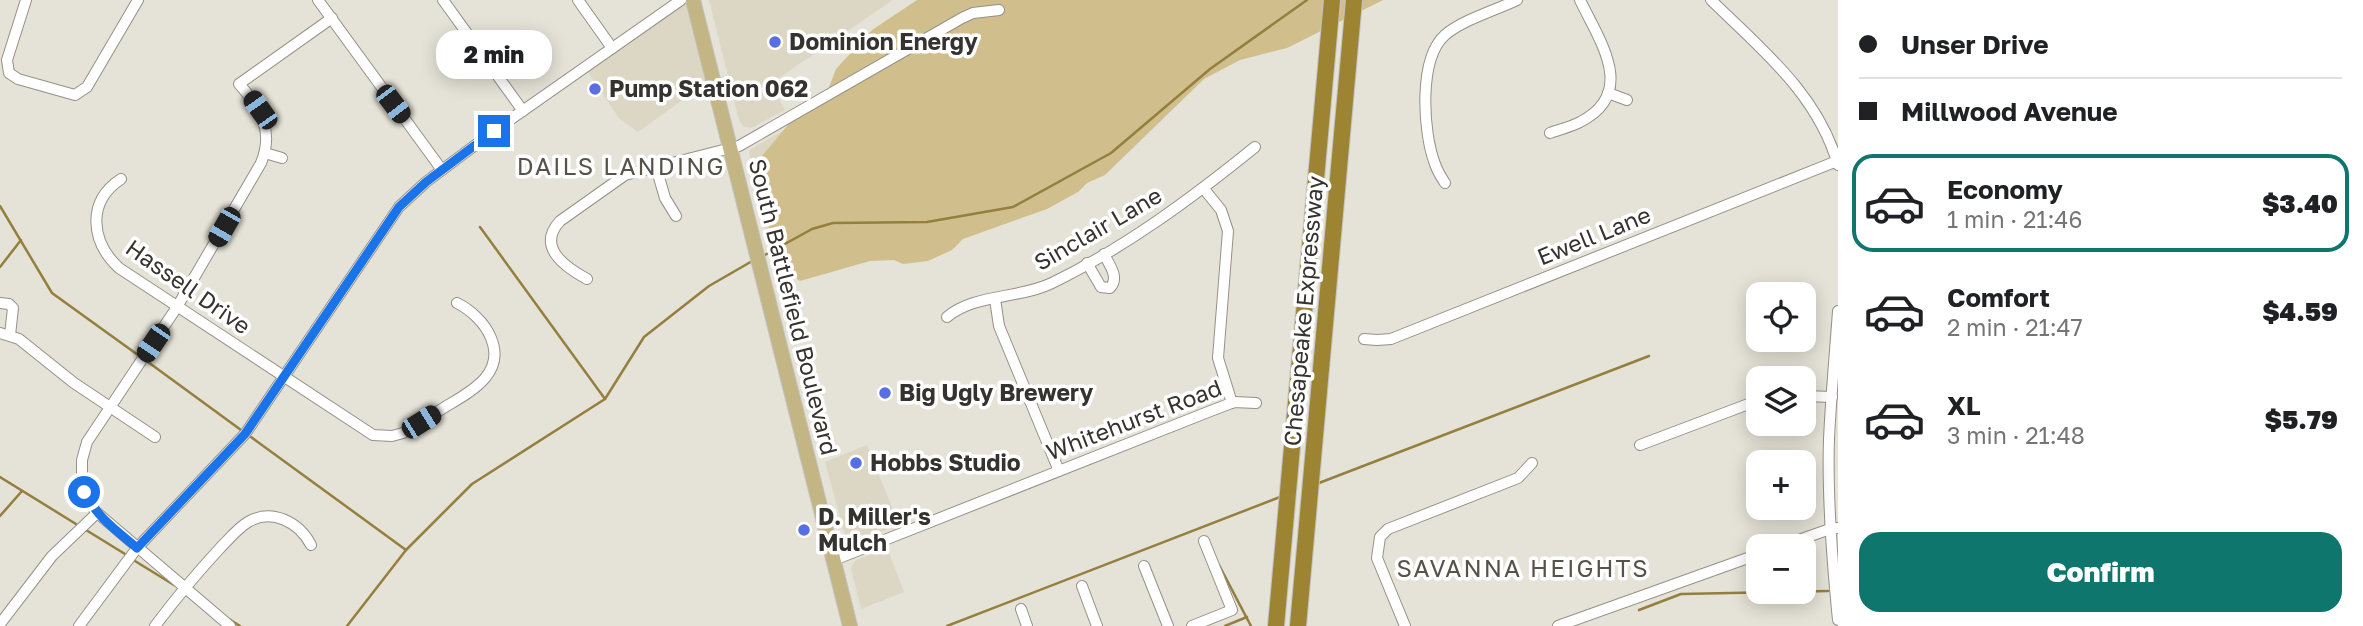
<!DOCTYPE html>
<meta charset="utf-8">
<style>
body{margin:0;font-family:"Golos Text",sans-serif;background:#f2f2f2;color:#202124;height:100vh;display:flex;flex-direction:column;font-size:26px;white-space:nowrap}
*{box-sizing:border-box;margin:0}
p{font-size:23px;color:#757577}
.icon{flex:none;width:38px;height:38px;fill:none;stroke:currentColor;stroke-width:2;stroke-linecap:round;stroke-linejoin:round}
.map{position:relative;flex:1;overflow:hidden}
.details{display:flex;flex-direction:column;background:#fff;width:525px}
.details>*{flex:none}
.hud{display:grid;align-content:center;height:154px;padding:0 21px;background:#fff}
.tools{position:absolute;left:1746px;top:282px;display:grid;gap:14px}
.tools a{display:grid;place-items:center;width:70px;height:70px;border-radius:14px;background:#fff;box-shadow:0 4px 18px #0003;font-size:35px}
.end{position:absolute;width:32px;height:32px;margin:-16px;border:9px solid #1a73e8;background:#fff;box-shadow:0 0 0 4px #fff}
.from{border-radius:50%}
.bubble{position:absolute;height:49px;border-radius:21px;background:#fff;box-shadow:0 4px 18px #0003;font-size:23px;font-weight:800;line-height:49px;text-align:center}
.car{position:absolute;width:21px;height:42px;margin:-21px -10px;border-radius:9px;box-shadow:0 0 5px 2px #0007;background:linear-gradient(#222 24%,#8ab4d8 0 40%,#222 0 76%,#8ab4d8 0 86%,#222 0)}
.hud b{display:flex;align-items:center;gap:24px;height:66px;font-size:26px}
.hud b+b{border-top:2px solid #e0e0e0}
.hud i{width:18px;height:18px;background:#202124}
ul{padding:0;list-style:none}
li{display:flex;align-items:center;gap:21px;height:98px;margin:0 14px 10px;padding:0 7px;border:4px solid transparent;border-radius:21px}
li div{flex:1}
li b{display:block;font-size:26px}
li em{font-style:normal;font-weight:800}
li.current{border-color:#0f766e}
li>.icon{width:63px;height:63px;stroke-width:1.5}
.primary-button{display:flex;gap:14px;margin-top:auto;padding:14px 21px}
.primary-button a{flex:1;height:80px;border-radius:21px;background:#0f766e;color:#fff;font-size:28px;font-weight:800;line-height:80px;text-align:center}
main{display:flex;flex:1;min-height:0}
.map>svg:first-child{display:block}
</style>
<main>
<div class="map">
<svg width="1838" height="626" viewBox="0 0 1838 626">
<rect width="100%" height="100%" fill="#e5e2d7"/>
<g fill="#dcd6c4">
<polygon points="681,0 693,0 713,78 638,132 619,118 585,68"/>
<polygon points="709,0 893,0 770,84 785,110 751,128 744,127 739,120"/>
<polygon points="794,124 822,237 772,261 749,152 751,149"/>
<polygon points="867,445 899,525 855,542 850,541 845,535 825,462"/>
<polygon points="887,548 904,592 861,609 851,569 853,564 856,560"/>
</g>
<polygon fill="#d0bf8d" points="917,0 1383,0 1287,48 1240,60 1204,79 1105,175 1087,183 1078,192 1047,209 963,239 952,250 928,261 903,264 894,260 870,261 800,281 778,265 771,255 769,224 771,195 760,169 762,156 792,120 826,95 836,69 872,30"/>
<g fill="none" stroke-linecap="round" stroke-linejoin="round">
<g stroke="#947f3e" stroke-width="2.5">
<polyline points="0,206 52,293 138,355"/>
<polyline points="480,227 605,399"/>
<polyline points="763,256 812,229 833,223 927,222 1013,207 1111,153 1210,69 1307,0"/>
<polyline points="0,267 21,240"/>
<polyline points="148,362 241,430"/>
<polyline points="251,437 406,550"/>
<polyline points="0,477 76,524"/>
<polyline points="1319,483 1649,356"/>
<polyline points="0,516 22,491"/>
<polyline points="86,530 125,554"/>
<polyline points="135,561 174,585"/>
<polyline points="1219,565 1251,626"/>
<polyline points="1639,610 1681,594 1828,591"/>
<polyline points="229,619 240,626"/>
<polyline points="347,626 406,550 472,484 605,399 644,337 709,286 754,260"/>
<polyline points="947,626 1280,497"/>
<polyline points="1225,626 1247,617"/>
</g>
<g stroke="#959187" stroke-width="12">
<g id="minor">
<polyline points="26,0 7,60 9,73 18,79 75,95 87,87 138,0"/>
<polyline points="318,0 442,170"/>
<polyline points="443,0 523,111"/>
<polyline points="578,0 612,48"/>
<path d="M1711,0C1761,49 1818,94 1838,165"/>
<polyline points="1608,93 1627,100"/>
<path d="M1550,133C1560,129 1571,127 1580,122C1638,93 1599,40 1580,0"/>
<polyline points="265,153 282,158"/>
<polyline points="656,167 665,198 676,216"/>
<path d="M121,179C86,202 91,242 119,268L373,435L392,436L403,433C417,424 431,416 445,407C470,392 506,374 491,338C485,323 471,310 457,303"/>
<path d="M1445,183C1441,177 1437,170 1435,164C1423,133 1418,59 1445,35C1462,20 1496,10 1517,0"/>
<polyline points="1204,189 1221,210 1228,231 1218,358 1232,403"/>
<path d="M1087,263L1101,287L1110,288C1120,277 1109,265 1104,254"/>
<path d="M587,279C565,267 536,247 560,221L625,175L739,146L962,18L973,13L999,10"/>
<polyline points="995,299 999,326 1059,471"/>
<polyline points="0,303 9,304 13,308 10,335"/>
<path d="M1838,311C1835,353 1831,396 1829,439C1827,499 1832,560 1838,620"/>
<path d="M947,317C973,294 1019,299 1052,283C1126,247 1192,198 1255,147"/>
<polyline points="0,333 19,339 74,383 155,437"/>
<polyline points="1364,339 1377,340 1391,339 1837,161"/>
<polyline points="1804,396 1832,397"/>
<polyline points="1640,445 1759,400"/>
<polyline points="1782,546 1830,529 1838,528"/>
<polyline points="834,560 1208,412 1234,402 1256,403"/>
<polyline points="1144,566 1168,626"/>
<polyline points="1082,586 1097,626"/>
<polyline points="1021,609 1027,626"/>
<polyline points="0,624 52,556 97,513"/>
<polyline points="79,626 137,548 245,434 399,207 426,182 494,131 681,0"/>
<path d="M155,626C176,598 197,573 221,547C229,539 238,528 248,522C272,508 299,522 311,545"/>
<path d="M230,626L95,511L84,492L82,480V460L87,442L177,307L261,163C274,131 261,108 239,84L332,18"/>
<polyline points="1192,626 1232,610 1204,541"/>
<polyline points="1405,626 1377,558 1380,537 1388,529 1518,478 1532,463"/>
<polyline points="1558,626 1759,554"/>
</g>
</g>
<g stroke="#c2c2c1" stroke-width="16">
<polyline id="major" points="693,0 850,626"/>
</g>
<g stroke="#c2c2c1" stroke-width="18">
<g id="highway">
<polyline points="1276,626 1332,0"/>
<polyline points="1298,626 1354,0"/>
</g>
</g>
<use href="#minor" stroke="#fff" stroke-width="10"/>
<use href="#major" stroke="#c4b585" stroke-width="14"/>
<use href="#highway" stroke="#9d8433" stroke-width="16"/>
</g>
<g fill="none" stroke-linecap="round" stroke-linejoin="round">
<path stroke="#1a73e8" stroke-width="9" d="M84,492C97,517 116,530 137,548L245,434L399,207L426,182L494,131"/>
</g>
<g fill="#586ee4" stroke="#fff" stroke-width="2.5">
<circle cx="775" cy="42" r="7"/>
<circle cx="595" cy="89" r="7"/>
<circle cx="885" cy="393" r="7"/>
<circle cx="856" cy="463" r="7"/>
<circle cx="804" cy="530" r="7"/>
</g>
<g text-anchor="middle" stroke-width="7" stroke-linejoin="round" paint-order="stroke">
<g font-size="23" font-weight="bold" fill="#35332f" stroke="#fff" text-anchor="start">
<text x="789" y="50">Dominion Energy</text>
<text x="609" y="97">Pump Station 062</text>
<text x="899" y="401">Big Ugly Brewery</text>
<text x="870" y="471">Hobbs Studio</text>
<text x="818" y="525">D. Miller's<tspan x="818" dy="26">Mulch</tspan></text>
</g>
<g font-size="23" fill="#35332f" stroke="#fff">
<text transform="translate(1098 229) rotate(-30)" y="8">Sinclair Lane</text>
<text transform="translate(1594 236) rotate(-22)" y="8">Ewell Lane</text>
<text transform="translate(188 287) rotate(35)" y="8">Hassell Drive</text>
<text transform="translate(793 307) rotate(76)" y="8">South Battlefield Boulevard</text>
<text transform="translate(1304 311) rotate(-85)" y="8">Chesapeake Expressway</text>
<text transform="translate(1134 420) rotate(-21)" y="8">Whitehurst Road</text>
</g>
<g font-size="24" letter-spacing="2" fill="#56534a" stroke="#fff">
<text x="621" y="175">DAILS LANDING</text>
<text x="1523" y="577">SAVANNA HEIGHTS</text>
</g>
</g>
</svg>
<div class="tools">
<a><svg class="icon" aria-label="locate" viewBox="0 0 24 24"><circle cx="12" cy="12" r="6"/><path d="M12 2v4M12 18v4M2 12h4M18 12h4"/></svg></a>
<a><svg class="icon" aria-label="layers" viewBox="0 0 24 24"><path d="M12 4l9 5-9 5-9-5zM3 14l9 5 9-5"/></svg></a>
<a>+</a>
<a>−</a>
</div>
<i class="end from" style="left:84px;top:492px"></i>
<i class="end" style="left:494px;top:131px"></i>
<div class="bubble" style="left:436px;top:30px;width:116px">2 min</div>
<i class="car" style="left:393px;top:104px;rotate:143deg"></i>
<i class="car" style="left:260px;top:110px;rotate:325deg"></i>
<i class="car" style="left:224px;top:227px;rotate:210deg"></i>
<i class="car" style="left:153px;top:343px;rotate:214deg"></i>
<i class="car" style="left:421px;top:422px;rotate:58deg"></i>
</div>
<section class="details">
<div class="hud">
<b><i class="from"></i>Unser Drive</b>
<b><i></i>Millwood Avenue</b>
</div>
<ul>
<li class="current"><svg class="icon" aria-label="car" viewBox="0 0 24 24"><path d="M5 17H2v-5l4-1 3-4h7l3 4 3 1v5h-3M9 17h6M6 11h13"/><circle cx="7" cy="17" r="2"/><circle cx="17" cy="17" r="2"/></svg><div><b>Economy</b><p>1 min · 21:46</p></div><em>$3.40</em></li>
<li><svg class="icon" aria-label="car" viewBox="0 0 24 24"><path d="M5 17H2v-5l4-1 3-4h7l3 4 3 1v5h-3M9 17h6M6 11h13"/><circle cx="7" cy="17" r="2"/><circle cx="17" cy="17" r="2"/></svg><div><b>Comfort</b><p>2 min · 21:47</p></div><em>$4.59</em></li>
<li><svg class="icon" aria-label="car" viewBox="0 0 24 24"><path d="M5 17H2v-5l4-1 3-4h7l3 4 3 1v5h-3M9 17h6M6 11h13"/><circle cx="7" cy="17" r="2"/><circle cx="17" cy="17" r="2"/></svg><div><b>XL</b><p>3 min · 21:48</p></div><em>$5.79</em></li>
</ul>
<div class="primary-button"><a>Confirm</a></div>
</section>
</main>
